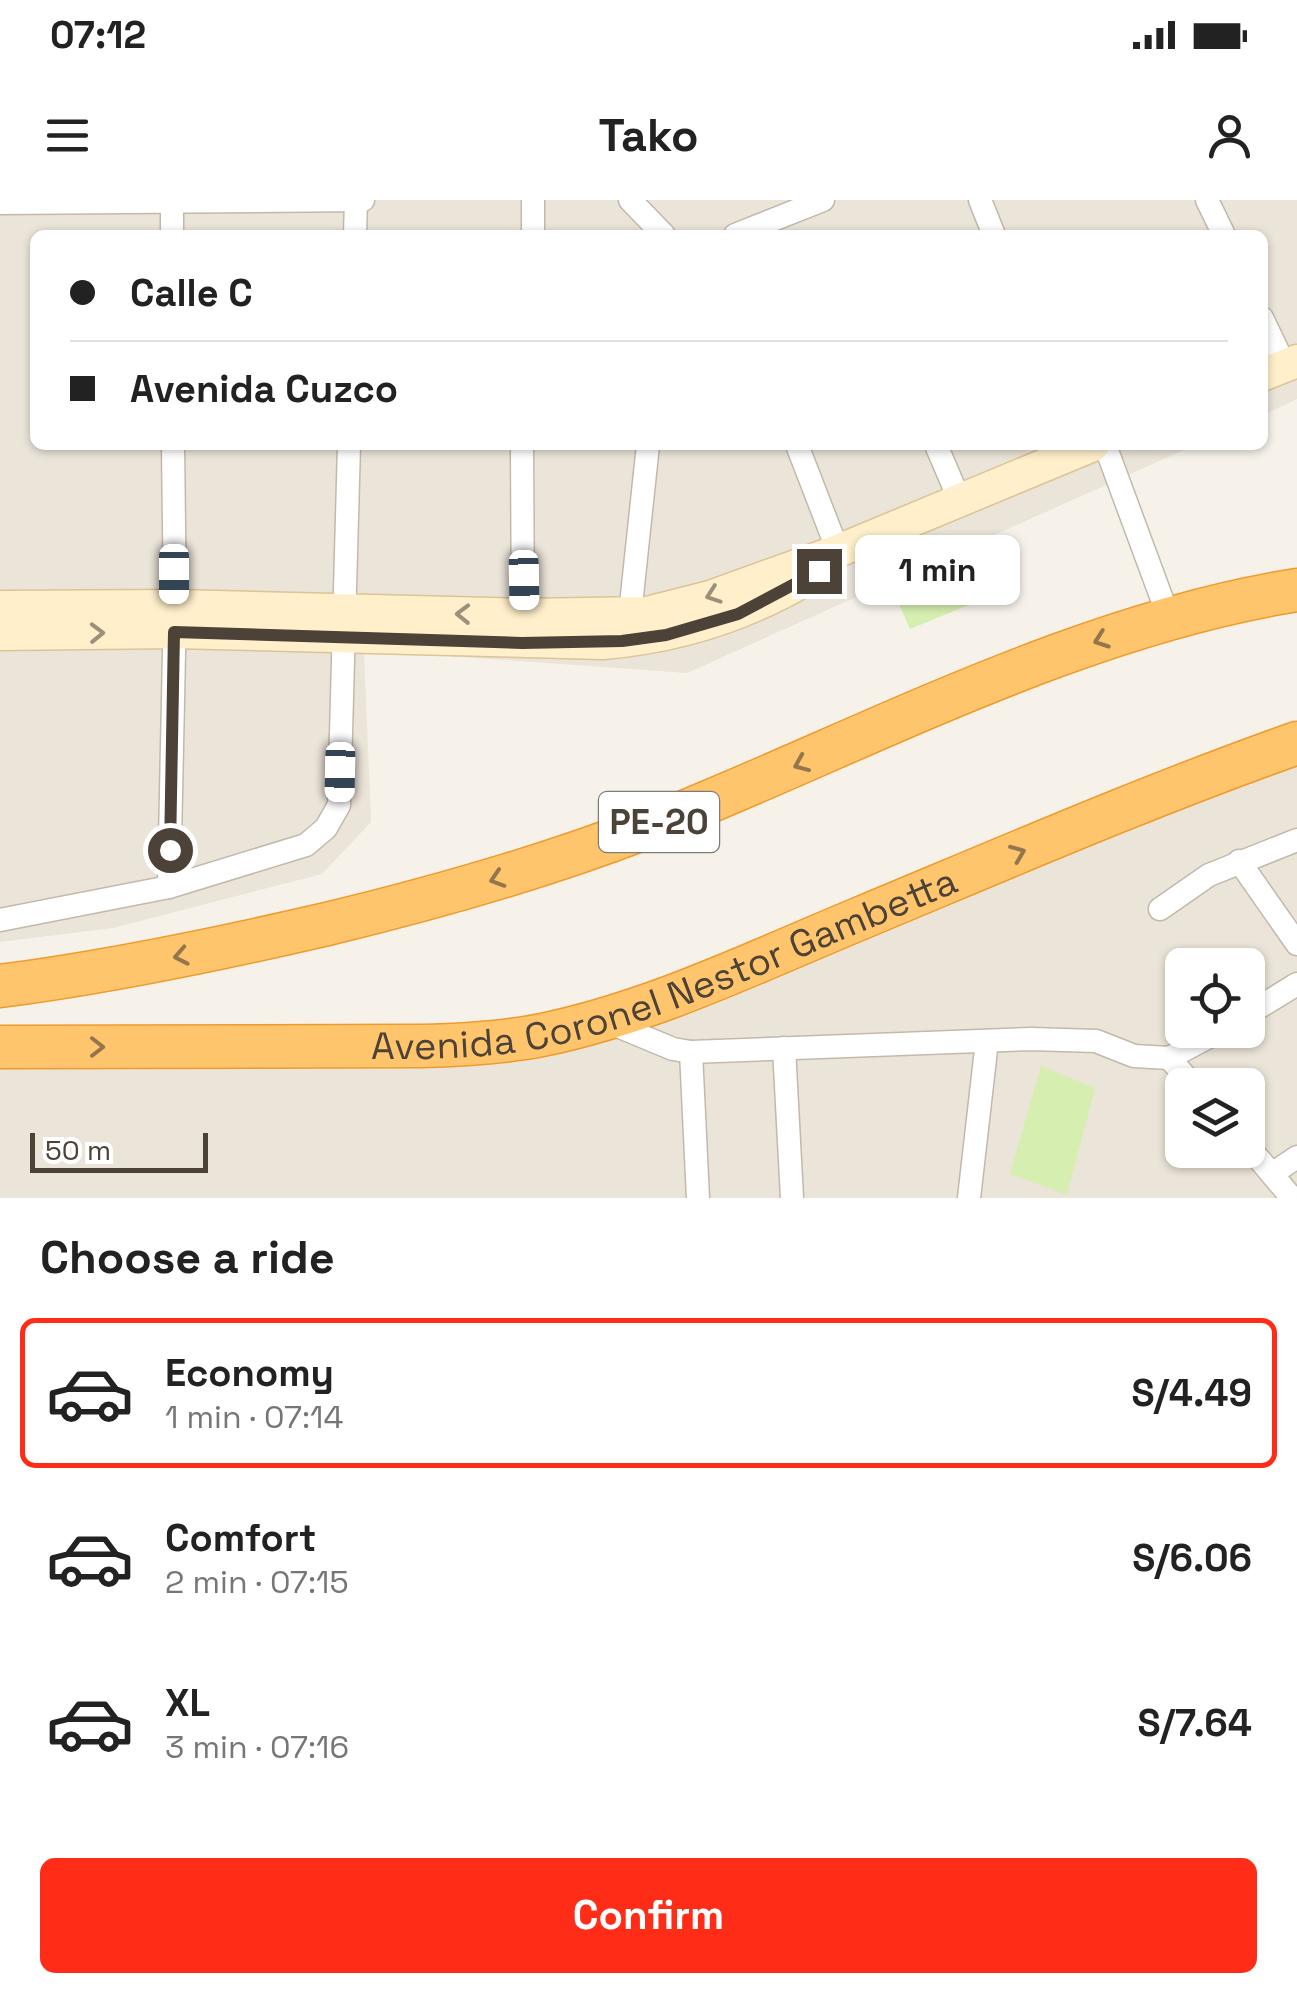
<!DOCTYPE html>
<meta charset="utf-8">
<style>
body{margin:0;font-family:"Space Grotesk",sans-serif;background:#f2f2f2;color:#222;height:100vh;display:flex;flex-direction:column;font-size:38px;white-space:nowrap}
*{box-sizing:border-box;margin:0}
p{font-size:32px;color:#767676}
.icon{flex:none;width:55px;height:55px;fill:none;stroke:currentColor;stroke-width:2;stroke-linecap:round;stroke-linejoin:round}
.map{position:relative;height:998px;overflow:hidden}
.panel{display:flex;flex-direction:column;background:#fff;flex:1}
.panel>*{flex:none}
.banner{position:absolute;left:30px;top:30px;width:1238px;height:220px;border-radius:15px;box-shadow:0 2px 8px #0004;display:grid;align-content:center;height:220px;padding:0 40px;background:#fff}
.buttons{position:absolute;left:1165px;top:748px;display:grid;gap:20px}
.buttons a{display:grid;place-items:center;width:100px;height:100px;border-radius:15px;background:#fff;box-shadow:0 2px 8px #0004;font-size:50px}
.scale{position:absolute;left:30px;bottom:25px;width:178px;box-sizing:border-box;padding-left:10px;border:5px solid #4c4237;border-top:0;font-size:28px;line-height:35px;white-space:nowrap;color:#4c4237;-webkit-text-stroke:8px #fff;paint-order:stroke}
.end{position:absolute;width:45px;height:45px;margin:-22px;border:12px solid #4c4237;background:#fff;box-shadow:0 0 0 5px #fff}
.from{border-radius:50%}
.bubble{position:absolute;height:70px;border-radius:15px;background:#fff;box-shadow:0 2px 8px #0004;font-size:32px;font-weight:600;line-height:70px;text-align:center}
.car{position:absolute;width:30px;height:60px;margin:-30px -15px;border-radius:12px;box-shadow:0 0 8px 2px #0007;background:linear-gradient(#fff 24%,#345 0 40%,#fff 0 76%,#345 0 86%,#fff 0)}
.banner b{display:flex;align-items:center;gap:35px;height:95px;font-size:38px}
.banner b+b{border-top:2px solid #e0e0e0}
.banner i{width:25px;height:25px;background:#222}
ul{padding:0;list-style:none}
li{display:flex;align-items:center;gap:30px;height:150px;margin:0 20px 15px;padding:0 20px;border:5px solid transparent;border-radius:15px}
li div{flex:1}
li b{display:block;font-size:38px}
li em{font-style:normal;font-weight:600}
li.current{border-color:#ff2d18}
li>.icon{width:90px;height:90px;stroke-width:1.5}
h2{padding:0 40px;font-size:45px;line-height:120px}
.cta{display:flex;gap:20px;margin-top:auto;padding:20px 40px}
.cta a{flex:1;height:115px;border-radius:15px;background:#ff2d18;color:#fff;font-size:40px;font-weight:600;line-height:115px;text-align:center}
.status{display:flex;justify-content:space-between;align-items:center;height:70px;padding:0 50px;background:#fff;direction:ltr}
.status svg{height:28px;fill:currentColor}
header{display:flex;justify-content:space-between;align-items:center;height:130px;padding:0 40px;background:#fff;font-size:45px;font-weight:600}
.map>svg:first-child{display:block}
</style>
<div class="status"><b>07:12</b><svg viewBox="0 0 49 12"><path d="M0 12V9h3v3zM5 12V6h3v6zM10 12V3h3v9zM15 12V0h3v12zM26 1h20v11H26zM47 4h2v5h-2z"/></svg></div>
<header><svg class="icon" aria-label="menu" viewBox="0 0 24 24"><path d="M4 6h16M4 12h16M4 18h16"/></svg>Tako<svg class="icon" aria-label="person" viewBox="0 0 24 24"><circle cx="12" cy="8" r="4"/><path d="M4 21q1-7 8-7t8 7"/></svg></header>
<div class="map">
<svg width="1297" height="998" viewBox="0 0 1297 998">
<rect width="100%" height="100%" fill="#f6f2ea"/>
<g fill="#ebe4d8" fill-rule="evenodd">
<polygon points="0,0 1297,0 1297,199 1263,215 1262,35 35,35 35,245 1195,245 687,473 364,450 371,622 322,674 113,728 0,742"/>
<path d="M1297,562V998H0V866L546,843ZM1182,765H1248V830H1182ZM1182,885H1248V950H1182Z"/>
</g>
<g fill="#d6eeaf">
<polygon points="980,336 1003,391 910,429 886,374"/>
<polygon points="1041,866 1095,888 1067,995 1010,974"/>
</g>
<g fill="none" stroke-linecap="round" stroke-linejoin="round">
<g stroke="#c3b9ab" stroke-width="25">
<g id="street">
<polyline points="172,0 172,35"/>
<polyline points="630,0 664,35"/>
<polyline points="980,0 994,35"/>
<polyline points="1207,0 1224,35"/>
<polyline points="0,3 363,0"/>
<polyline points="355,35 356,0"/>
<polyline points="533,35 533,0"/>
<polyline points="735,35 823,0"/>
<polyline points="1262,118 1285,166"/>
<polyline points="522,245 523,426"/>
<polyline points="797,245 838,351"/>
<polyline points="936,245 960,301"/>
<polyline points="1105,245 1169,418"/>
<polyline points="630,414 648,245"/>
<polyline points="1239,661 1297,744"/>
<polyline points="169,687 175,406 173,245"/>
<polyline points="1160,709 1209,675 1297,640"/>
<polyline points="0,720 169,687 306,645 326,628 339,605 349,245"/>
<polyline points="1248,814 1297,784"/>
<polyline points="608,822 673,849 691,852 1031,839 1096,841 1134,856 1169,858 1222,830"/>
<polyline points="784,848 792,998"/>
<polyline points="691,852 698,998"/>
<polyline points="1169,858 1193,885"/>
<polyline points="1248,946 1292,998"/>
<polyline points="1272,974 1297,957"/>
<polyline points="969,998 987,841"/>
</g>
</g>
<g stroke="#dbc496" stroke-width="35">
<g id="secondary">
<polyline points="1262,175 1297,161"/>
<polyline points="0,407 175,406 525,415 647,413 710,397 838,351 1093,245"/>
<path d="M0,434L174,432L603,443C677,437 744,416 808,378"/>
</g>
</g>
<g stroke="#ee9b2d" stroke-width="45">
<g id="highway">
<path d="M0,786C110,772 219,749 327,724C435,698 541,668 645,628C855,545 1074,425 1297,390"/>
<path id="s1" d="M0,847L421,846C462,845 502,843 542,835C653,812 757,761 861,718C1005,658 1150,595 1297,543"/>
</g>
</g>
<use href="#street" stroke="#fff" stroke-width="22"/>
<use href="#secondary" stroke="#ffefcb" stroke-width="32"/>
<use href="#highway" stroke="#ffc56c" stroke-width="42"/>
</g>
<defs><path id="oneway-chevron" d="M-2-3.5L2.5 0L-2 3.5" fill="none" stroke-width="1.6" stroke-linecap="round" stroke-linejoin="round" transform="scale(2.5)"/></defs>
<g stroke="#9d907a">
<use href="#oneway-chevron" transform="translate(713 395) rotate(161)"/>
<use href="#oneway-chevron" transform="translate(463 414) rotate(-179)"/>
<use href="#oneway-chevron" transform="translate(97 433) rotate(-1)"/>
</g>
<g stroke="#94764c">
<use href="#oneway-chevron" transform="translate(1101 440) rotate(160)"/>
<use href="#oneway-chevron" transform="translate(801 564) rotate(157)"/>
<use href="#oneway-chevron" transform="translate(1018 653) rotate(-22)"/>
<use href="#oneway-chevron" transform="translate(497 679) rotate(162)"/>
<use href="#oneway-chevron" transform="translate(181 756) rotate(169)"/>
<use href="#oneway-chevron" transform="translate(97 847)"/>
</g>
<g fill="none" stroke-linecap="round" stroke-linejoin="round">
<polyline stroke="#4c4237" stroke-width="12" points="170,650 174,432 522,443 622,441 666,435 738,414 819,371"/>
</g>
<g text-anchor="middle" stroke-width="8" stroke-linejoin="round" paint-order="stroke">
<rect fill="#fff" stroke="#827b73" stroke-width="2.5" x="599" y="592" width="120" height="60" rx="8"/>
<g font-size="35" font-weight="bold" fill="#4c4237">
<text x="659" y="634">PE-20</text>
</g>
<g font-size="38" fill="#4c4237" stroke="#fff">
<text dy="13" stroke="none"><textPath href="#s1" startOffset="678">Avenida Coronel Nestor Gambetta</textPath></text>
</g>
</g>
</svg>
<div class="buttons">
<a><svg class="icon" aria-label="locate" viewBox="0 0 24 24"><circle cx="12" cy="12" r="6"/><path d="M12 2v4M12 18v4M2 12h4M18 12h4"/></svg></a>
<a><svg class="icon" aria-label="layers" viewBox="0 0 24 24"><path d="M12 4l9 5-9 5-9-5zM3 14l9 5 9-5"/></svg></a>
</div>
<div class="scale">50 m</div>
<i class="end from" style="left:170px;top:650px"></i>
<i class="end" style="left:819px;top:371px"></i>
<div class="bubble" style="left:855px;top:335px;width:165px">1 min</div>
<i class="car" style="left:174px;top:374px;rotate:180deg"></i>
<i class="car" style="left:524px;top:380px;rotate:179deg"></i>
<i class="car" style="left:340px;top:572px;rotate:181deg"></i>
<div class="banner">
<b><i class="from"></i>Calle C</b>
<b><i></i>Avenida Cuzco</b>
</div>
</div>
<section class="panel">
<h2>Choose a ride</h2>
<ul>
<li class="current"><svg class="icon" aria-label="car" viewBox="0 0 24 24"><path d="M5 17H2v-5l4-1 3-4h7l3 4 3 1v5h-3M9 17h6M6 11h13"/><circle cx="7" cy="17" r="2"/><circle cx="17" cy="17" r="2"/></svg><div><b>Economy</b><p>1 min · 07:14</p></div><em>S/4.49</em></li>
<li><svg class="icon" aria-label="car" viewBox="0 0 24 24"><path d="M5 17H2v-5l4-1 3-4h7l3 4 3 1v5h-3M9 17h6M6 11h13"/><circle cx="7" cy="17" r="2"/><circle cx="17" cy="17" r="2"/></svg><div><b>Comfort</b><p>2 min · 07:15</p></div><em>S/6.06</em></li>
<li><svg class="icon" aria-label="car" viewBox="0 0 24 24"><path d="M5 17H2v-5l4-1 3-4h7l3 4 3 1v5h-3M9 17h6M6 11h13"/><circle cx="7" cy="17" r="2"/><circle cx="17" cy="17" r="2"/></svg><div><b>XL</b><p>3 min · 07:16</p></div><em>S/7.64</em></li>
</ul>
<div class="cta"><a>Confirm</a></div>
</section>
